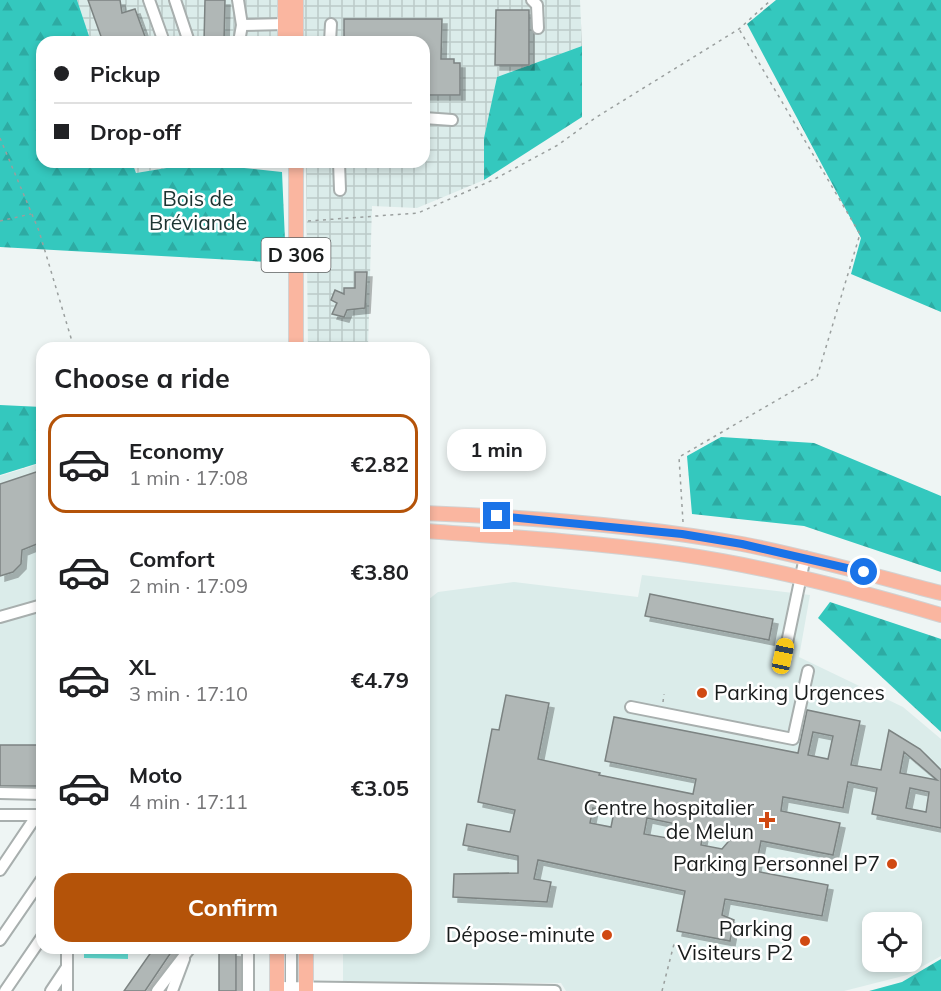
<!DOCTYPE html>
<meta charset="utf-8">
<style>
body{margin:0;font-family:Mulish,sans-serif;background:#f2f2f2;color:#202124;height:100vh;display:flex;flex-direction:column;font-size:22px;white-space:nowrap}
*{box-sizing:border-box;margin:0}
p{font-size:20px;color:#757577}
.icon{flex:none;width:33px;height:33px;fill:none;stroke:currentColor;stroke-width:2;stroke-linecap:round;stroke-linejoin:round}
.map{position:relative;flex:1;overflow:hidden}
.details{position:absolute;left:36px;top:342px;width:394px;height:612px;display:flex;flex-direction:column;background:#fff;border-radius:18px;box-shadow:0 3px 9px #0003}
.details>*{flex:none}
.banner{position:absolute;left:36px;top:36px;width:394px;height:132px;border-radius:18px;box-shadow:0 3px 9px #0003;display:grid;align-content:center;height:132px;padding:0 18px;background:#fff}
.tools{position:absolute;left:862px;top:912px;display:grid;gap:12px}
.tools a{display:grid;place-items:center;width:60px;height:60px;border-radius:12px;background:#fff;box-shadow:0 3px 9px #0003;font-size:30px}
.end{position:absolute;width:27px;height:27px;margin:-14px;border:8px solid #1a73e8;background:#fff;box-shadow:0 0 0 3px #fff}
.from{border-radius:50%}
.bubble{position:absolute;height:42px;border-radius:18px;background:#fff;box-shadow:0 3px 9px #0003;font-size:20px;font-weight:700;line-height:42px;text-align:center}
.car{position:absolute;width:18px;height:36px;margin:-18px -9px;border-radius:8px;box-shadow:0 0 4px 2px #0007;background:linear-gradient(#f5c518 24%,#345 0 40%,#f5c518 0 76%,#345 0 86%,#f5c518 0)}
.banner b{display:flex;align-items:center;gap:21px;height:57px;font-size:22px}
.banner b+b{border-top:2px solid #e0e0e0}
.banner i{width:15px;height:15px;background:#202124}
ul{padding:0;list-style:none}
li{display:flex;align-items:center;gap:18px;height:99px;margin:0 12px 9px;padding:0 6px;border:3px solid transparent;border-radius:18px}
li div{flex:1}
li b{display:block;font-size:22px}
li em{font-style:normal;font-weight:700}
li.current{border-color:#b45309}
li>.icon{width:54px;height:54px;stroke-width:1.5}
h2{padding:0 18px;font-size:27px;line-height:72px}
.button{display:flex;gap:12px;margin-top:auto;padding:12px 18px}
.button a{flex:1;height:69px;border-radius:18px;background:#b45309;color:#fff;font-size:24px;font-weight:700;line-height:69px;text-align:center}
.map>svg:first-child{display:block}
</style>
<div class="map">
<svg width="941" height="991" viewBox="0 0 941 991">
<defs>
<pattern id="industrial-grid" width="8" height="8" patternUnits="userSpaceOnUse" patternTransform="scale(1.5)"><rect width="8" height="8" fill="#dbecea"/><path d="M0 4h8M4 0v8" fill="none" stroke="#bbcac8"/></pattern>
<pattern id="forest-firs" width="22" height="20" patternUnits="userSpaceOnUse" patternTransform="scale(1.5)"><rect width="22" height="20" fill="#34c8be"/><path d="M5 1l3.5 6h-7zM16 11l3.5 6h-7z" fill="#2daba3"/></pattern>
<filter id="shadow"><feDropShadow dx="5" dy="5" stdDeviation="0" flood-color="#0004"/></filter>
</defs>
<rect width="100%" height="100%" fill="#eef5f4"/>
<g fill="#dbecea" fill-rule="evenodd">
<polygon points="42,463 42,794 0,794 0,476"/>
<path d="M642,575L810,595L799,657L903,707L941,739V956L907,975L844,991H566L561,983L343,982V948H424V603L438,592L514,582L638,597ZM873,922H912V962H873Z"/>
</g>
<g fill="url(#industrial-grid)">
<polygon points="77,0 580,0 582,46 497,77 484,138 484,180 417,208 372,206 368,348 308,348 306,162 424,162 424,42 91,42"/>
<polygon points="132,162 302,162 197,163 136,173"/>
</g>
<polygon fill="#62dfd5" points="84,948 128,948 128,959 84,958"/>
<g fill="url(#forest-firs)">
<polygon points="0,0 77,0 91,42 42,42 42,162 132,162 136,173 197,163 282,172 286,263 0,247"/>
<polygon points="776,0 941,0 941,312 851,274 861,238 747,24"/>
<polygon points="582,46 582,117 484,180 484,138 497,77"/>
<polygon points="0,405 42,407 42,462 0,475"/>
<polygon points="721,437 814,443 941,496 941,572 804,526 692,514 687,456"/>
<polygon points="830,602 941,639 941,732 818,618"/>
<polygon points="941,959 941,991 869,991 902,982"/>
</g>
<g fill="#b0b7b6" stroke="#7c8382" stroke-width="1.5" fill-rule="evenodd" filter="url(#shadow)">
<polygon points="88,0 120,0 122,13 135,9 147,42 103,42"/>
<polygon points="205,0 225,0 224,42 204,42"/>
<polygon points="496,10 529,10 529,65 495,65"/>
<polygon points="344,19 442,19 441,59 454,59 454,63 460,63 460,95 424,95 424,42 344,42"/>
<polygon points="355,272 367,272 365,308 347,310 344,317 332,314 337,303 331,300 335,290 344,294 344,288 355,288"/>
<polygon points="42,470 42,504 39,505 42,514 42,542 22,550 21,564 13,572 0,576 0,484"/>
<polygon points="650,594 773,619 769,640 645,616"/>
<path d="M506,695L549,703L538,759L600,773L599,775L693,794L696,779L605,761L614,717L798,753L807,710L860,721L851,765L881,770L889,730L920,749L941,770V828L872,814L877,788L848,782L843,808L783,797L781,811L840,823L833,855L761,841L755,871L828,885L822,916L725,899L722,915L734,920L730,941L677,931L685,891L538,860L534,879L551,882L547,902L453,897L454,874L518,873V856L463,845L467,824L510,832L515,810L478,802L492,729L499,730ZM813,732L833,736L828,759L808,755ZM904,752L937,780L900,773ZM910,788L929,792L926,812L906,808ZM593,808L614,812L611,827L590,823ZM647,818L676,824L673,839L644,834ZM704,830L734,835L722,849L701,845Z"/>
<rect x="0" y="745" width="42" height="41"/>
<polygon points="154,948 174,948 145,991 124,991"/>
<polygon points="219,951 236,952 236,991 219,991"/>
</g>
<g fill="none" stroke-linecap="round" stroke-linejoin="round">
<g stroke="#a8afae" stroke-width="14">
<g id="minor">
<polyline points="149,0 164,42"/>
<polyline points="175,0 189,42"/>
<polyline points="238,0 242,25 286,24"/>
<polyline points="532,0 537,5 538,28"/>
<polyline points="239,42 242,25"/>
<polyline points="330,42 331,24"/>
<polyline points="424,118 452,120"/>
<polyline points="339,162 340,190"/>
<polyline points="0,617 42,605"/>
<polyline points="783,662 805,557"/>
<polyline points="631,707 793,739 808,671"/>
<polyline points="0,793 42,794"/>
<polyline points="0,815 42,815"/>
<polyline points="0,870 37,815"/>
<polyline points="0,940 42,879"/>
<polyline points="248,948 248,991"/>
<polyline points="277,987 555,991"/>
<polyline points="5,991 42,937"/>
<polyline points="51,991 67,967"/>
<polyline points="67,991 67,948"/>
<polyline points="157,991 190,948"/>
<polyline points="172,991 184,959"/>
<polyline points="291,991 291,948"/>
</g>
</g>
<g stroke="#d1d2d2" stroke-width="16">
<g id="major">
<polyline points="285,0 285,42"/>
<polyline points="296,42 296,0"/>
<polyline points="296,162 296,348"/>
<path d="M424,513C531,517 637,525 742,544C809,557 875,576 941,593"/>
<path d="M424,531C510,537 594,542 679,554C768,567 855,590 941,615"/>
<polyline points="277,948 277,991"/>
<polyline points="306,948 306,991"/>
</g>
</g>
<g stroke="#9a9f9e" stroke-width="1.5" stroke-dasharray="3 4.5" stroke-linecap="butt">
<polyline points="0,138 39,231 74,348"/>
<polyline points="0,221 31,214"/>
<polyline points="308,221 418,213 493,180 558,145 595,118 739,29 771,0"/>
<polyline points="683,522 679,457 817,377 860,234 739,29"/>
<polyline points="663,702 664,694"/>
<polyline points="662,991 674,944"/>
</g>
<use href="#minor" stroke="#fff" stroke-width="10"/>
<use href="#major" stroke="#fab6a0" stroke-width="14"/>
</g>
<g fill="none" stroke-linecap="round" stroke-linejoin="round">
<polyline stroke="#1a73e8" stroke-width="8" points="497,516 682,534 742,544 864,572"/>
</g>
<g fill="#d04912" stroke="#fff" stroke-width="2">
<circle cx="702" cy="693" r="6"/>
<path d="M764 811h6v6h6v6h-6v6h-6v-6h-6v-6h6z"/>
<circle cx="892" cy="864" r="6"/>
<circle cx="607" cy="935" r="6"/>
<circle cx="805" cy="941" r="6"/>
</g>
<g text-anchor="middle" stroke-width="5" stroke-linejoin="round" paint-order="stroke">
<rect fill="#fff" stroke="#5e6060" stroke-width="1.5" x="261.5" y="238" width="69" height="34" rx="4.5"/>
<g font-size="20" font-weight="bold" fill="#191c1c">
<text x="296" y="262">D 306</text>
</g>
<g font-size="21" fill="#1c3432" stroke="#fff">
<text x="198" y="206">Bois de<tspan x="198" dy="24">Bréviande</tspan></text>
</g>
<g font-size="21" fill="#191c1c" stroke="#fff" text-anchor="end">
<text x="714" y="700" text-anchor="start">Parking Urgences</text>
<text x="754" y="815">Centre hospitalier<tspan x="754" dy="24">de Melun</tspan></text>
<text x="880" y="871">Parking Personnel P7</text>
<text x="793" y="936">Parking<tspan x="793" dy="24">Visiteurs P2</tspan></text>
<text x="595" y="942">Dépose-minute</text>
</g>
</g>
</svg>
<div class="tools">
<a><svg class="icon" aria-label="locate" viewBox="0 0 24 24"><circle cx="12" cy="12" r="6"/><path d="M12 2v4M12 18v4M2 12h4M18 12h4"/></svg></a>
</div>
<i class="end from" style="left:864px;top:572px"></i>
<i class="end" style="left:497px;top:516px"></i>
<div class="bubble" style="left:447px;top:429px;width:99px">1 min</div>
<i class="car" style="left:783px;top:656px;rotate:12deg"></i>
<div class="banner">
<b><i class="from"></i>Pickup</b>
<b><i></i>Drop-off</b>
</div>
<section class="details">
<h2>Choose a ride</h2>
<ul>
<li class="current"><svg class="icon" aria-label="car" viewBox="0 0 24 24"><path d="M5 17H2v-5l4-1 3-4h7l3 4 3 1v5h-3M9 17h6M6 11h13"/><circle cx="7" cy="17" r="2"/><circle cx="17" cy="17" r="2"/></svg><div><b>Economy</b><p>1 min · 17:08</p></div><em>€2.82</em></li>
<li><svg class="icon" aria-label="car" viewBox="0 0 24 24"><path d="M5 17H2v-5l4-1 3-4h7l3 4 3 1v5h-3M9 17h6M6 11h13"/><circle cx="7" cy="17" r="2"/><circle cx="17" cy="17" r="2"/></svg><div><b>Comfort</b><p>2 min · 17:09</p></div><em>€3.80</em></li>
<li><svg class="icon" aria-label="car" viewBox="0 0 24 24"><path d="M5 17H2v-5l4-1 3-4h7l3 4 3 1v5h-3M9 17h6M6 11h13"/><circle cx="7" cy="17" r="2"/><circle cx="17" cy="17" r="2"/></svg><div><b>XL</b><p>3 min · 17:10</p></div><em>€4.79</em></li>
<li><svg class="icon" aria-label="car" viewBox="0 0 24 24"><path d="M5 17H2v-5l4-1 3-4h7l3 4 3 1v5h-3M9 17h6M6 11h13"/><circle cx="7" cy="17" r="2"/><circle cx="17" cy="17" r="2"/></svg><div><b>Moto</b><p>4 min · 17:11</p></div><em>€3.05</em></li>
</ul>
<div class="button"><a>Confirm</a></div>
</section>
</div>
